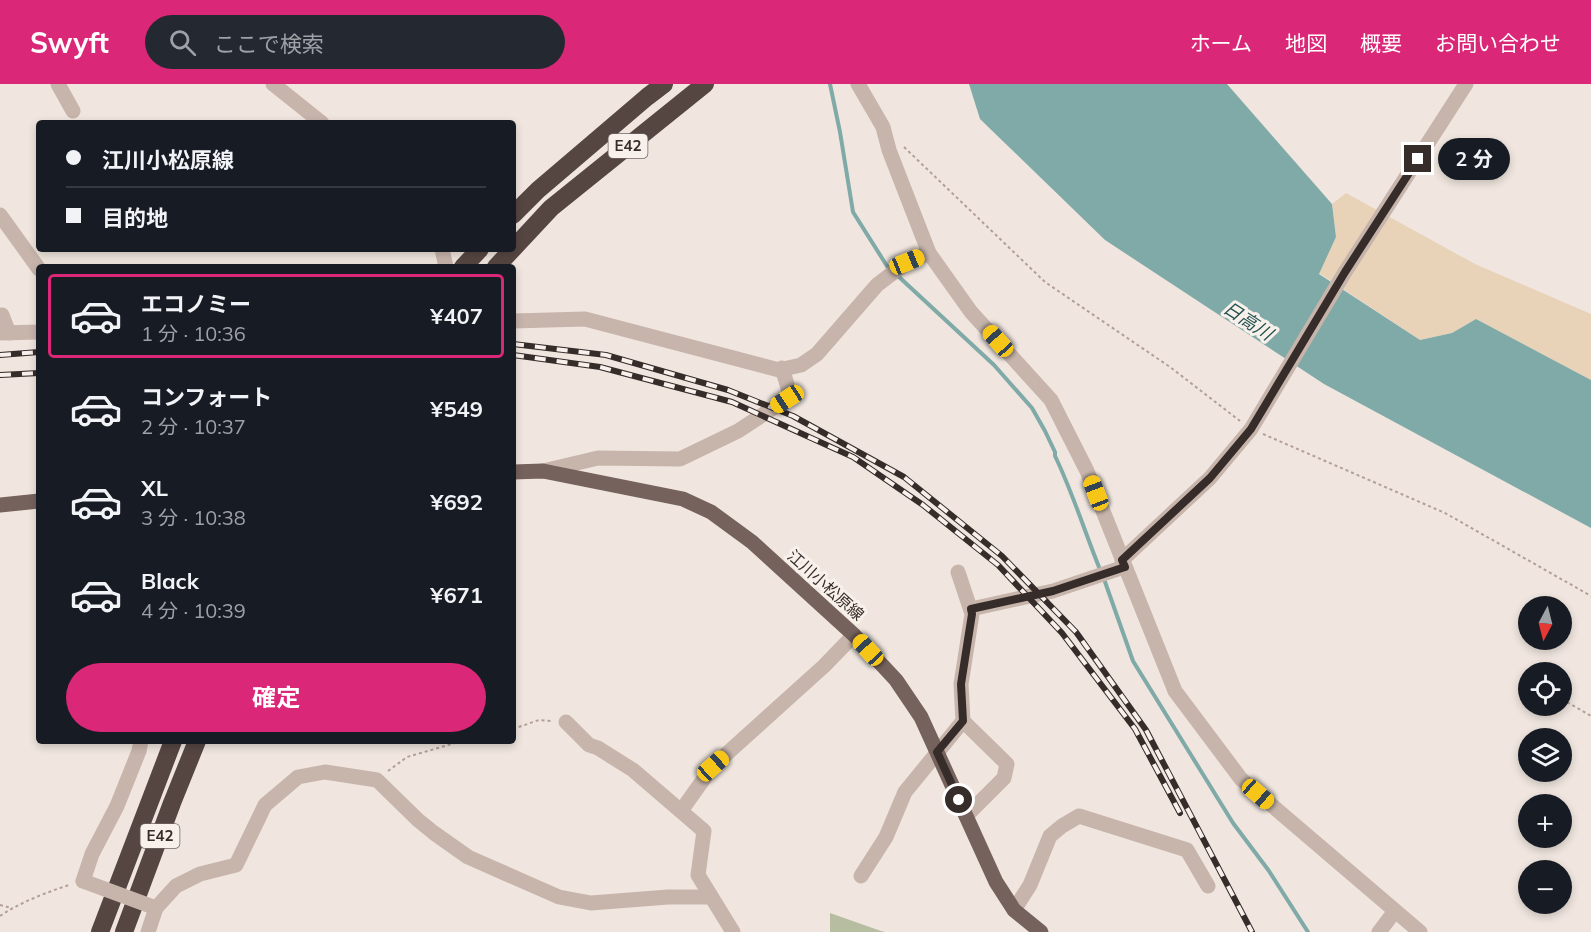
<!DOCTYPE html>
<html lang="ja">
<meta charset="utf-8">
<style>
body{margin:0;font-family:Mulish,"Noto Sans JP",sans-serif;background:#242831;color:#f1f3f6;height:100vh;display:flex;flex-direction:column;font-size:22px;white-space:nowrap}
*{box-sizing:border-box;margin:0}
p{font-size:20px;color:#9ea1a6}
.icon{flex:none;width:33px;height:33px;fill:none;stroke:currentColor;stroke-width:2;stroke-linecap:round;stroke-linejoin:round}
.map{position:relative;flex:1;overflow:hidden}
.sheet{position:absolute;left:36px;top:180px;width:480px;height:480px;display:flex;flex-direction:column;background:#171b24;border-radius:6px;box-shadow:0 3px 9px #0003}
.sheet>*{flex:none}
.guide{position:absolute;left:36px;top:36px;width:480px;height:132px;border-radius:6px;box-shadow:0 3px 9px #0003;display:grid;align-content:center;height:132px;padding:0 30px;background:#171b24}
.needle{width:39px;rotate:187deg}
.buttons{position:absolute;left:1518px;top:512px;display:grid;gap:12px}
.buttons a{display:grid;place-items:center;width:54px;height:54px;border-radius:50%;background:#171b24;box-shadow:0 3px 9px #0003;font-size:30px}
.end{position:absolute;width:27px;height:27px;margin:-14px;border:8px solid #362c2a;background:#fff;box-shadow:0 0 0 3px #fff}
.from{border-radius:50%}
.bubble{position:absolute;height:42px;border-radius:21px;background:#171b24;box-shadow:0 3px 9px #0003;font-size:20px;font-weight:700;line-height:42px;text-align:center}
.car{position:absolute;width:18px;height:36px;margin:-18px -9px;border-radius:8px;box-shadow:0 0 4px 2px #0007;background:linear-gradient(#f5c518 24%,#345 0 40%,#f5c518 0 76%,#345 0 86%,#f5c518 0)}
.guide b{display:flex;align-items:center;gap:21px;height:57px;font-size:22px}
.guide b+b{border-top:2px solid #363941}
.guide i{width:15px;height:15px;background:#f1f3f6}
ul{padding:10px 0 0;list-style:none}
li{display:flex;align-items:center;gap:18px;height:84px;margin:0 12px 9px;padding:0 18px;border:3px solid transparent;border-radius:6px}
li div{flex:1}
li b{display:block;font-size:22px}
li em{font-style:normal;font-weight:700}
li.selected{border-color:#db2777}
li>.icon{width:54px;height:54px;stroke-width:1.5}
.primary-button{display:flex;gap:12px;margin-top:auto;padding:12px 30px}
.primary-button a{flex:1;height:69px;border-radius:36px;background:#db2777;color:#fff;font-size:24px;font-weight:700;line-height:69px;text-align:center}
header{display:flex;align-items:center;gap:36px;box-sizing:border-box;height:84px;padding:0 30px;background:#db2777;color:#fff}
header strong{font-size:28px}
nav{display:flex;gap:33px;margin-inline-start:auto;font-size:21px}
.search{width:420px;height:54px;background:#242831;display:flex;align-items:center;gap:15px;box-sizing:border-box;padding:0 21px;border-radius:33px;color:#9ea1a6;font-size:22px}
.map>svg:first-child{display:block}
</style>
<header>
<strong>Swyft</strong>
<div class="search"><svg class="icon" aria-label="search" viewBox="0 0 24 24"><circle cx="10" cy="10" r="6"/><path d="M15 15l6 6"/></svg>ここで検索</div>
<nav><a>ホーム</a><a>地図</a><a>概要</a><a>お問い合わせ</a></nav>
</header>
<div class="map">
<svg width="1591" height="848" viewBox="0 0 1591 848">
<rect width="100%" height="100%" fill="#f0e6df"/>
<polygon fill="#b7bda0" points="830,829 881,847 885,848 830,848"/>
<polygon fill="#e8d3b9" points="1346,109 1475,180 1591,230 1591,296 1476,235 1452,249 1420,256 1319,189 1336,153 1332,120"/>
<polygon fill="#80aaa7" points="969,0 1227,0 1332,120 1336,153 1319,190 1420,256 1452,249 1476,235 1591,296 1591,444 1324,300 1105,156 980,35"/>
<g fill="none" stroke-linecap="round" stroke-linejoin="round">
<g stroke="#80aaa7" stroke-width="4">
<polyline points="830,0 840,48 853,128 887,182 892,186"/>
<path d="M898,192L994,281L1032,324L1045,347L1055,368V372C1073,409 1085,449 1101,488"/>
<polyline points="1104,495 1133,577 1233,739 1269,787 1308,848"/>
</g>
<g stroke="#b39f96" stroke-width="2" stroke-dasharray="3 3" stroke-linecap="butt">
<polyline points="904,63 1045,198 1170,283 1240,337"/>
<polyline points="1263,350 1445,429 1591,512"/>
<polyline points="1562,615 1591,632"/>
<polyline points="513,645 539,636 551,637"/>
<polyline points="388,687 407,673 462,657"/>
<polyline points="0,821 12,824"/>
<path d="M0,832C21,818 45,809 69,801"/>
</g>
<g stroke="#c7b5ac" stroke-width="15">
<polyline points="58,0 73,27"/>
<polyline points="273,0 322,39"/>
<polyline points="858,0 883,43 889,66 929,169 971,228 1051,316 1087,387 1175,607 1241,695 1420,848"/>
<polyline points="0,131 39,185"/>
<polyline points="442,165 446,183"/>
<polyline points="0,231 2,231 9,249"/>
<polyline points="513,237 585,235 779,286 801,281 817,270 877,201 907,178 929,169"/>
<polyline points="0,249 39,248"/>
<polyline points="543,387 598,374 680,375 738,347 787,315 789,307 782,284"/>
<polyline points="1122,476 1210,394 1251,345 1345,188 1466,0"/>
<polyline points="958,488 972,530 961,600 963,637 1007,680 1004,694 966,732"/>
<polyline points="971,525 1053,507 1124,483"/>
<polyline points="566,638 589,661 598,664 633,686 704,747 698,791 733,848"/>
<polyline points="681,727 713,682 824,582 854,551"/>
<polyline points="861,792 886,753 905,708 963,637"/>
<polyline points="83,797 92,770 117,722 139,667 141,657"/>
<polyline points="1014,826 1030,801 1050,752 1062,742 1079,732 1187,766 1208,802"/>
<polyline points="148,848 156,824 176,802 200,790 236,781 265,721 298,693 325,688 377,696 418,736 434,749 468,773 559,813 591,819 668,813 711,813"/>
<polyline points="1379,848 1395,827"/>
</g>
<g stroke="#76625d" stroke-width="15">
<polyline points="513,388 543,387 683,415 711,428 752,458 854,551 896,596 921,633 996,798 1014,826 1041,848"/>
<polyline points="0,421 39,417"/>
</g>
<g stroke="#564642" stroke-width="18">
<polyline points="513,131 538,106 647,13 664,0"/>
<polyline points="463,183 480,165"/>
<polyline points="496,183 551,124 705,0"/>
<polyline points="100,848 173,657"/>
<polyline points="124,848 172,719 197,657"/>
</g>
<g stroke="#362c2a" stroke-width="6">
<g id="rail">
<polyline points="513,260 606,271 728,306 793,332 904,393 1002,472 1076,548 1146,646 1252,848"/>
<polyline points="0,271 39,268"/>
<polyline points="513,271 600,283 732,318 853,373 923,421 998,481 1062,549 1135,645 1180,729"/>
<polyline points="0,291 39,289"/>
</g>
</g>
<use href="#rail" stroke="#f8f0ea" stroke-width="4" stroke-dasharray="11" stroke-linecap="butt"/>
<polyline stroke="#c7b5ac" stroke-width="15" points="83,797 156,824"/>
</g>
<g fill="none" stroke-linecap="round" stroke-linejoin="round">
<polyline stroke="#362c2a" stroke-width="8" points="959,716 937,668 963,637 961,600 972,530 971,525 1053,507 1125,483 1122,476 1210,394 1251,345 1345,188 1418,75"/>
</g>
<g text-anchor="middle" stroke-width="6" stroke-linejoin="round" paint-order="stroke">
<g fill="#f8f0ea" stroke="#706764" stroke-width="1.5">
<rect x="608.5" y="50" width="39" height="24" rx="4.5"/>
<rect x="140.5" y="740" width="39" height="24" rx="4.5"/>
</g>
<g font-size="15" font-weight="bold" fill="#362c2a">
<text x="628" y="67">E42</text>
<text x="160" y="757">E42</text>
</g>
<g font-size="16" fill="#362c2a" stroke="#f8f0ea">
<text transform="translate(826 501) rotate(42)" y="6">江川小松原線</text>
</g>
<g font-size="18" font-style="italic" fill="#245351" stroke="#f8f0ea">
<text transform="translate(1248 237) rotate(33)" y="6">日高川</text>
</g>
</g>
</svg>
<div class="buttons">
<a><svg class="needle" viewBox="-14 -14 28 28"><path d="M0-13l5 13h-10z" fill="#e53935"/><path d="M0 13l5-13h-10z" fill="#9ea1a6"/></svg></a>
<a><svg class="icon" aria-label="locate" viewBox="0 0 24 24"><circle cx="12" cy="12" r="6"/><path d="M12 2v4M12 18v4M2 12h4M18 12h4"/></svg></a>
<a><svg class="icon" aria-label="layers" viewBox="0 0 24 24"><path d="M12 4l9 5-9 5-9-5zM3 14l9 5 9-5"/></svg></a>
<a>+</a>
<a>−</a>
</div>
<i class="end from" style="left:959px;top:716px"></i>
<i class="end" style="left:1418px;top:75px"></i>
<div class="bubble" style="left:1438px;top:54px;width:72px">2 分</div>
<i class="car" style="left:907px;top:178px;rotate:68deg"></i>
<i class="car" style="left:998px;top:257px;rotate:318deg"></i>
<i class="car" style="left:787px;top:315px;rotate:237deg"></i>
<i class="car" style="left:1096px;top:409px;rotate:339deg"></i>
<i class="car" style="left:868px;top:566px;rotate:317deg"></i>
<i class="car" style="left:713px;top:682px;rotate:48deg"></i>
<i class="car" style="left:1258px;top:710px;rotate:131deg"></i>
<div class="guide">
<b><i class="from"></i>江川小松原線</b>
<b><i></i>目的地</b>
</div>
<section class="sheet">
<ul>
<li class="selected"><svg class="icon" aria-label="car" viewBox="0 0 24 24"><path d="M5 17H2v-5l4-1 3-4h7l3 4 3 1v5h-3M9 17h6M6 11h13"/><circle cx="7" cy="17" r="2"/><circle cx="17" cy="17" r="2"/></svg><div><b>エコノミー</b><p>1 分 · 10:36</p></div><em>¥407</em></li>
<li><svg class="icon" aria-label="car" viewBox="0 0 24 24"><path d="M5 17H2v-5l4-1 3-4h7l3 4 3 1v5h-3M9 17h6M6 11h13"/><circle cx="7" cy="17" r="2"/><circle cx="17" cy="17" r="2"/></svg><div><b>コンフォート</b><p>2 分 · 10:37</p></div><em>¥549</em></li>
<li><svg class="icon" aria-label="car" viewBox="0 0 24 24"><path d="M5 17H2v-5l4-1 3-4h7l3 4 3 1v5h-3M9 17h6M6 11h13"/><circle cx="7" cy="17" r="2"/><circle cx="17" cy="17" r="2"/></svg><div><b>XL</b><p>3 分 · 10:38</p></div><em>¥692</em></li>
<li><svg class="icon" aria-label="car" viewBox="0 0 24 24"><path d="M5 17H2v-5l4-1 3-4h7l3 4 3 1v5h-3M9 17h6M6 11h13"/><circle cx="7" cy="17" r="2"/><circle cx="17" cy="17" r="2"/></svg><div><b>Black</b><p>4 分 · 10:39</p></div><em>¥671</em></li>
</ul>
<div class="primary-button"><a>確定</a></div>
</section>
</div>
